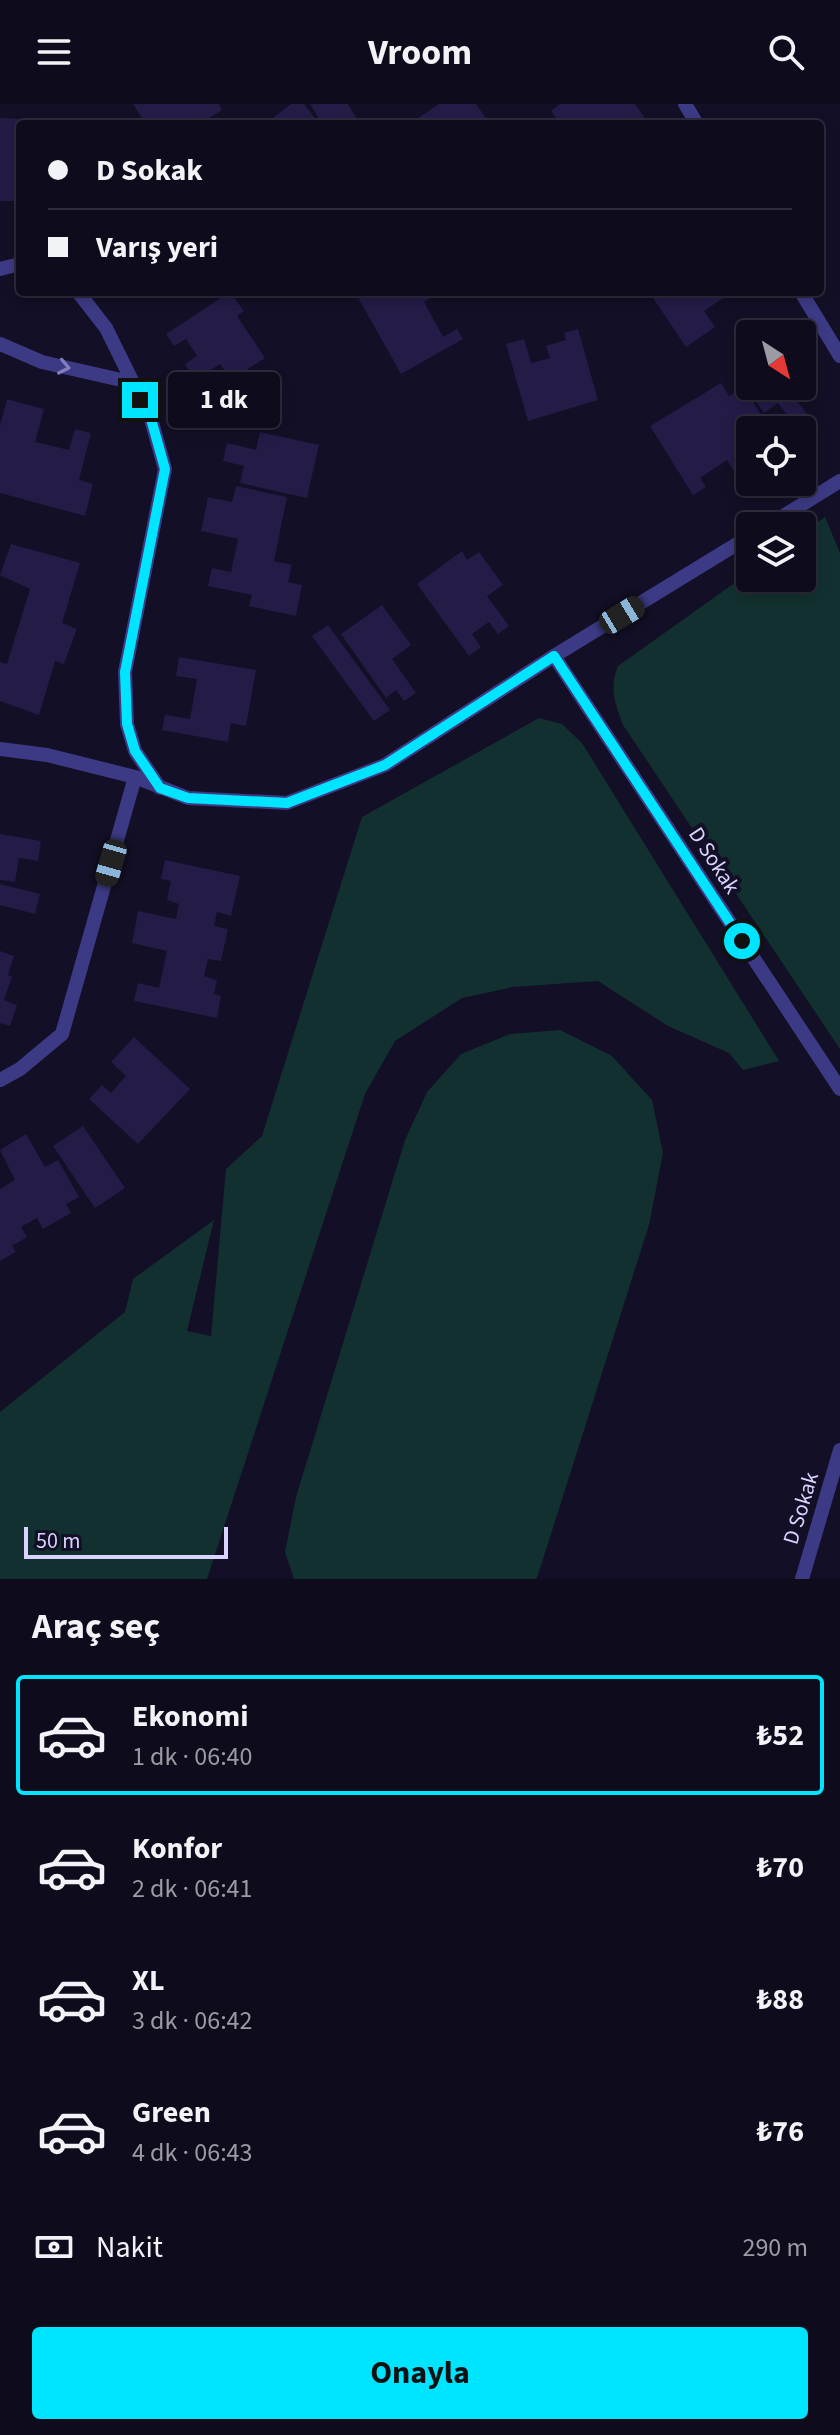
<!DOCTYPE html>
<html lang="tr">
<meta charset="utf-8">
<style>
body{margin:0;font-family:"Source Sans 3",sans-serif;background:#1c1929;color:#f1f3f6;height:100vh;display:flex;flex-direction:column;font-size:30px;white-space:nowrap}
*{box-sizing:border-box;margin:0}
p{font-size:26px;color:#9b9ba3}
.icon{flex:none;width:44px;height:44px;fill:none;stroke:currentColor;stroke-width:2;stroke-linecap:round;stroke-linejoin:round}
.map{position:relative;height:1475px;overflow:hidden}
.details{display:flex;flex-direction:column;background:#0e0b1c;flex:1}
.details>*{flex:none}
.top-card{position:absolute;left:16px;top:16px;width:808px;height:176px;border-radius:8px;box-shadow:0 4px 12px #0003,0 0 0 2px #2e2b3b;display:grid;align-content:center;height:176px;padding:0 32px;background:#0e0b1c}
.needle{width:52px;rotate:144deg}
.tools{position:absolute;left:736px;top:216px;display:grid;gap:16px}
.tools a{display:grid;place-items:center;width:80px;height:80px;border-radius:8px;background:#0e0b1c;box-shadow:0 4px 12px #0003,0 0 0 2px #2e2b3b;font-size:40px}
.scale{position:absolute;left:24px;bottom:20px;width:204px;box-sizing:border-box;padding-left:8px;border:4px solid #d9d4ff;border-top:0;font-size:22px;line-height:28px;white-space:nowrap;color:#d9d4ff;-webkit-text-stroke:6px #130f26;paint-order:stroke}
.end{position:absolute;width:36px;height:36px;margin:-18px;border:10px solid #00e5ff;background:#111;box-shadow:0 0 0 4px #111}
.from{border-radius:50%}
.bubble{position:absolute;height:56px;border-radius:8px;background:#0e0b1c;box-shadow:0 4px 12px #0003,0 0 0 2px #2e2b3b;font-size:26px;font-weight:700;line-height:56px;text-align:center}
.car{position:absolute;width:24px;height:48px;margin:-24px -12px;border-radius:10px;box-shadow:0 0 6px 2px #0007;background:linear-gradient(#222 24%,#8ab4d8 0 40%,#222 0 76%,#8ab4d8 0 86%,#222 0)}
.top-card b{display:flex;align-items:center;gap:28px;height:76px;font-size:30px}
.top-card b+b{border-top:2px solid #2e2b3b}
.top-card i{width:20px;height:20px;background:#f1f3f6}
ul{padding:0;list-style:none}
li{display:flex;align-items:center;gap:24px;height:120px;margin:0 16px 12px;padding:0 16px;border:4px solid transparent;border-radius:8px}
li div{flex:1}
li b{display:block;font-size:30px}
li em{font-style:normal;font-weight:700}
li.selected{border-color:#00e5ff}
li>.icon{width:72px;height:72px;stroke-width:1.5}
h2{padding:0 32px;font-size:36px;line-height:96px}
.pay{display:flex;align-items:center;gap:20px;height:88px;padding:0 32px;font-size:30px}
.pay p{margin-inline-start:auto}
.cta{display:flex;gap:16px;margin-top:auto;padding:16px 32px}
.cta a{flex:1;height:92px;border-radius:8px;background:#00e5ff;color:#111;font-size:32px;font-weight:700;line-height:92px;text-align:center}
header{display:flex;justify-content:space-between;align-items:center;height:104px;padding:0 32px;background:#0e0b1c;font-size:36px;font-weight:700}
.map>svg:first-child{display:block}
</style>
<header><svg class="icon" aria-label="menu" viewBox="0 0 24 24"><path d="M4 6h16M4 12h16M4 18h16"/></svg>Vroom<svg class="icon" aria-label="search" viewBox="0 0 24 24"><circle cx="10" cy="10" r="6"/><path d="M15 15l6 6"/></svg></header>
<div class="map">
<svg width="840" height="1475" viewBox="0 0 840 1475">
<rect width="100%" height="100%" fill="#130f26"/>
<g fill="#12302f">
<path d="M825,413L840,449V945L623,621C615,599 609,584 618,562L750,468V474H802V430Z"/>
<polygon points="539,614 562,620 582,639 779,957 743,966 729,949 668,922 598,877 513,883 462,894 395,937 365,990 207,1475 0,1475 0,1308 125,1208 133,1175 214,1116 187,1227 211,1232 226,1065 262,1032 362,713"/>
<polygon points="560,926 612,952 652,996 663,1049 649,1121 538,1471 536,1475 294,1475 285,1448 296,1393 405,1036 427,988 461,950 510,930"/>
</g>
<g fill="#241b47">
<polygon points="133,0 219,0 222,6 200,20 146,20"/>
<polygon points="291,0 304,0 319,20 279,20 274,13"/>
<polygon points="310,0 348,0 360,20 322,20"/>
<polygon points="439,0 476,0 490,20 409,20"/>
<polygon points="560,0 635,0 649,20 560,20 551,7"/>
<polygon points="0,14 66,17 66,20 20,20 20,97 0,97"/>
<polygon points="230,188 244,207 237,212 265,254 231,276 220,260 196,276 185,260 197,252 186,235 174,242 166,230"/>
<polygon points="355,188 432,188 434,192 424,198 443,233 457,225 463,235 401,270"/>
<polygon points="649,188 732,188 704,207 715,223 686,243"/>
<polygon points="578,225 598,296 528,317 506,240 524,235 531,259 550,254 546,242 566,236 564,229"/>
<polygon points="747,229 750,233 750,260 735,238"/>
<polygon points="750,264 750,282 786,282 812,317 798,326 778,299 764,309 738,273"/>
<polygon points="721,279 729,292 744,283 766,319 750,326 750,373 741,378 727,356 700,374 706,383 693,391 650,322"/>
<polygon points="7,295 44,305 35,338 69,346 75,325 91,329 79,376 93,380 85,412 0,389 0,321"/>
<polygon points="260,328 319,341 307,394 240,379 244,362 223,357 227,339 256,346"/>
<polygon points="236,382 287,393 274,457 292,461 288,478 302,481 296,512 249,502 252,491 208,482 212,464 231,468 238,435 201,427 208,393 232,398"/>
<polygon points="11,440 80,459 62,519 77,525 64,560 55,557 39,611 0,597 0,558 7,560 30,485 0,471"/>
<polygon points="462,447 467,456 479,448 503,481 487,492 509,522 498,530 489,518 472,530 481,543 469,552 417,480"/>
<polygon points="382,501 411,541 392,555 416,589 404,597 396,586 386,594 341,530"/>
<polygon points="328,521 390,606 374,617 312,532"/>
<polygon points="179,553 256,566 246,622 231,619 228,638 162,626 165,611 190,615 197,575 176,572"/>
<polygon points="0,730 41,737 38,757 19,754 15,778 0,776"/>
<polygon points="165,756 240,772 231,812 217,808 214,822 228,825 221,857 208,855 204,872 217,876 214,890 221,892 217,914 134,897 138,879 159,884 167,847 132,839 138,807 176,815 179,800 167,796 171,777 161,775"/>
<polygon points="0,780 40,790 35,810 0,801"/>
<polygon points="0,847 14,852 8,871 12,873 4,896 17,901 10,922 0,919"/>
<polygon points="134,933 190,985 138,1040 89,995 102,981 111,989 126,972 111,958"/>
<polygon points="83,1022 125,1084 95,1104 53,1042"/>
<polygon points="26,1030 45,1063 58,1056 79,1093 66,1100 71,1109 43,1125 37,1114 21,1123 27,1133 12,1142 16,1148 0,1157 0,1085 15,1076 0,1046"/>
</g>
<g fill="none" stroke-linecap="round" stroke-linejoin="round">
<g stroke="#3d3a85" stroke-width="14">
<polyline points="685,0 697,20"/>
<polyline points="0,165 20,160"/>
<polyline points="78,188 106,224 151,315 165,365 125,568 127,620 135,647 160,684"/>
<polyline points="801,188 840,252"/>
<polyline points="0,240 42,258 130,278"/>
<polyline points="767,422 840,377"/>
<polyline points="554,552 840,985"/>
<polyline points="0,645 47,651 135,673 188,694 287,699 385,661 554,552 750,432"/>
<polyline points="0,976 20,965 62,930 135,673"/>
<polyline points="802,1475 840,1346"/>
</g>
</g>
<defs><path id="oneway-chevron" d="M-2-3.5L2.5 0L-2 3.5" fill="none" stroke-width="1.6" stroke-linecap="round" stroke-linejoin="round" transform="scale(2)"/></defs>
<use stroke="#837fbc" href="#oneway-chevron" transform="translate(64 263) rotate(12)"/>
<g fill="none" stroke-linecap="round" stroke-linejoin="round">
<polyline stroke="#00e5ff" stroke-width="10" points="140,296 151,315 165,365 125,568 127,620 135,647 160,684 188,694 287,699 385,661 554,552 742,837"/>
</g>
<g text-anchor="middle" stroke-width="8" stroke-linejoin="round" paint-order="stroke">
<g font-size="22" fill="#d9d4ff" stroke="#130f26">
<text transform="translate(715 756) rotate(57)" y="8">D Sokak</text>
<text transform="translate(800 1404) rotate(-73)" y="8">D Sokak</text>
</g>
</g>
</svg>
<div class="tools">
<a><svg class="needle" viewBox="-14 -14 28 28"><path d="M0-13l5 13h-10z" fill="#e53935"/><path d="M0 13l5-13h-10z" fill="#9b9ba3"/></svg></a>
<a><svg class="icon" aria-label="locate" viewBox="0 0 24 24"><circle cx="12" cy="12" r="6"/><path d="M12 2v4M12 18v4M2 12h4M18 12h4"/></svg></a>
<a><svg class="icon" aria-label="layers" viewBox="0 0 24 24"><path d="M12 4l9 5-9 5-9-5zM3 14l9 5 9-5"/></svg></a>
</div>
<div class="scale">50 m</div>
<i class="end from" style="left:742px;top:837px"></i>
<i class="end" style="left:140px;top:296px"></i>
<div class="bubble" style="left:168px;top:268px;width:112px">1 dk</div>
<i class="car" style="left:622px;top:511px;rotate:59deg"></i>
<i class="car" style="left:111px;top:759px;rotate:196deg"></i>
<div class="top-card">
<b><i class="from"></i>D Sokak</b>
<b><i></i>Varış yeri</b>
</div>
</div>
<section class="details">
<h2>Araç seç</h2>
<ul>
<li class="selected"><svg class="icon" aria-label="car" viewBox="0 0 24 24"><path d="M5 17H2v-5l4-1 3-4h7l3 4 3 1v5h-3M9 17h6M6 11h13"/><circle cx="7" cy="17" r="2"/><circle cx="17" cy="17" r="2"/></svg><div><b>Ekonomi</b><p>1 dk · 06:40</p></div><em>₺52</em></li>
<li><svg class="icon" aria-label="car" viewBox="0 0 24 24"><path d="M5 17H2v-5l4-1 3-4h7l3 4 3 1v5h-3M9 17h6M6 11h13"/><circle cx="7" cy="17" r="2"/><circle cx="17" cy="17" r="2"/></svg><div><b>Konfor</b><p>2 dk · 06:41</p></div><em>₺70</em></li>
<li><svg class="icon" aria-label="car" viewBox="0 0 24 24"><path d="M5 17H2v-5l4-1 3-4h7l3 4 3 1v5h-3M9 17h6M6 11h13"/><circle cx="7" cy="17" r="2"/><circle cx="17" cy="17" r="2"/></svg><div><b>XL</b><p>3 dk · 06:42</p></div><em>₺88</em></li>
<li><svg class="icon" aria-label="car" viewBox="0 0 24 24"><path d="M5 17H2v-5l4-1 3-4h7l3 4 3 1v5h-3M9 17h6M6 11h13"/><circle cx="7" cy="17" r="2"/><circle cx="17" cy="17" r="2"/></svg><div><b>Green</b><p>4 dk · 06:43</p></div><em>₺76</em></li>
</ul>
<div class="pay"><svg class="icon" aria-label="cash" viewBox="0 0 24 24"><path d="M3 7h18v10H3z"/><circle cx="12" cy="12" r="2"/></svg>Nakit<p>290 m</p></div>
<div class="cta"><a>Onayla</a></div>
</section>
